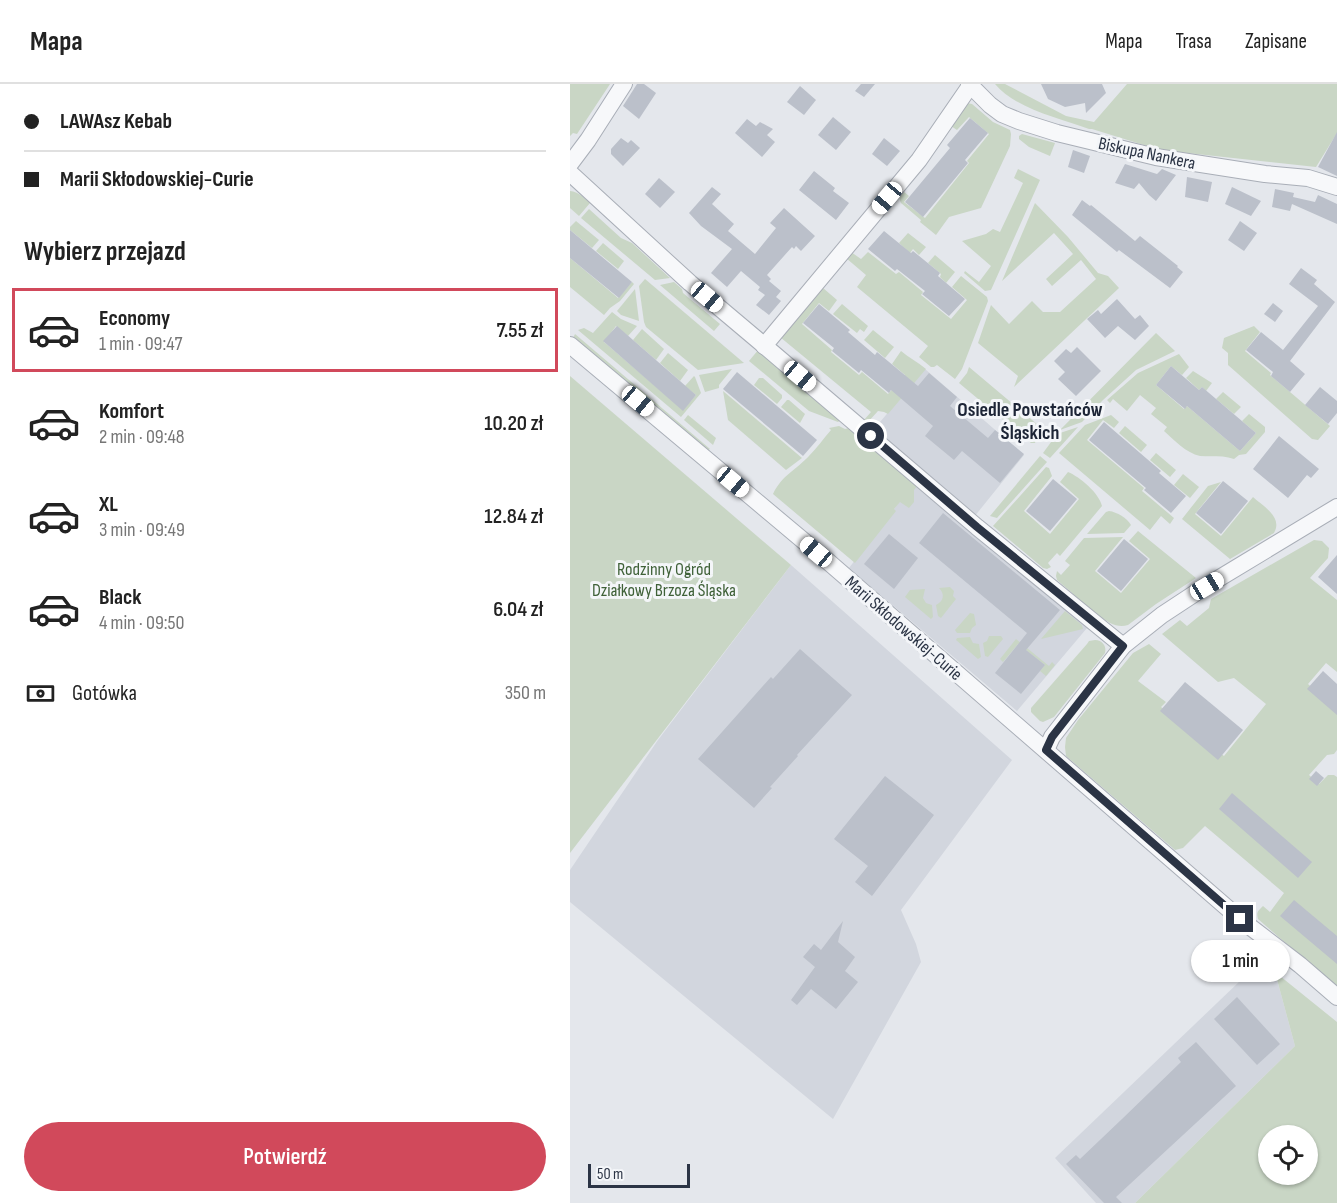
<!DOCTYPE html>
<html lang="pl">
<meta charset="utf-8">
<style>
body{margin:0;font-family:"Sofia Sans Condensed",sans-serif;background:#f2f2f2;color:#222;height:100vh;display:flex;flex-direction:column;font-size:22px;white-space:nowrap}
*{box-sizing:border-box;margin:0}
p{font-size:20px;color:#767676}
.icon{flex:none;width:33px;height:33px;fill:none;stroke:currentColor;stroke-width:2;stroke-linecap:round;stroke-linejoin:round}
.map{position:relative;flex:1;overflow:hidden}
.panel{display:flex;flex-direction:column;background:#fff;width:570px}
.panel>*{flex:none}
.banner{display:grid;align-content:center;height:132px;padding:0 24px;background:#fff}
.fabs{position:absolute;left:688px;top:1041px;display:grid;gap:12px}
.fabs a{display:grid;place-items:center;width:60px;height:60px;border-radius:50%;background:#fff;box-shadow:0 2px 4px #0004;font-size:30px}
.scale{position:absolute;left:18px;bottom:15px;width:102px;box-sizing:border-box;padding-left:6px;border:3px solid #2b3445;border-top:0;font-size:16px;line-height:21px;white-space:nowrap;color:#2b3445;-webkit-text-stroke:4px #f4f6f9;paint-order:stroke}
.end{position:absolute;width:27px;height:27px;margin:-14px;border:8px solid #2b3445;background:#fff;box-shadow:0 0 0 3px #fff}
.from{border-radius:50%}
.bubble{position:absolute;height:42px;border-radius:21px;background:#fff;box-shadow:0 2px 4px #0004;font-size:20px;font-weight:600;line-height:42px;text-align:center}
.car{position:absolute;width:18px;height:36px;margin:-18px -9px;border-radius:8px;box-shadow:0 0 4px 2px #0007;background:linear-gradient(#fff 24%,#345 0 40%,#fff 0 76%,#345 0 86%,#fff 0)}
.banner b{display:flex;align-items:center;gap:21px;height:57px;font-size:22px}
.banner b+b{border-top:2px solid #e0e0e0}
.banner i{width:15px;height:15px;background:#222}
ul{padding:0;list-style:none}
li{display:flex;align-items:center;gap:18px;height:84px;margin:0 12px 9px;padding:0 12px;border:3px solid transparent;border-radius:0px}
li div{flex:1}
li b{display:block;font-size:22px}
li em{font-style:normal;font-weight:600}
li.selected{border-color:#d1495b}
li>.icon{width:54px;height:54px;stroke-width:1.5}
h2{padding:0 24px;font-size:27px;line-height:72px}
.pay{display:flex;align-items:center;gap:15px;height:66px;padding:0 24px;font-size:22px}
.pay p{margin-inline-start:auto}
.primary-button{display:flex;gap:12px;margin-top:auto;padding:12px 24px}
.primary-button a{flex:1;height:69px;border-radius:36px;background:#d1495b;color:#fff;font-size:24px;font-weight:600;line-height:69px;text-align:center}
header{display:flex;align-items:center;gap:36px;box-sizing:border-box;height:84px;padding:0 30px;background:#fff;border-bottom:2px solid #e0e0e0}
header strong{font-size:28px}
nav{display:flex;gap:33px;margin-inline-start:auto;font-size:21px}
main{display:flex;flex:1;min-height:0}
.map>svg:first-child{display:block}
</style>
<header>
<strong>Mapa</strong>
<nav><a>Mapa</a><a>Trasa</a><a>Zapisane</a></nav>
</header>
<main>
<section class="panel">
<div class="banner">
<b><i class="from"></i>LAWAsz Kebab</b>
<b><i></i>Marii Skłodowskiej-Curie</b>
</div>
<h2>Wybierz przejazd</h2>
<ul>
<li class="selected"><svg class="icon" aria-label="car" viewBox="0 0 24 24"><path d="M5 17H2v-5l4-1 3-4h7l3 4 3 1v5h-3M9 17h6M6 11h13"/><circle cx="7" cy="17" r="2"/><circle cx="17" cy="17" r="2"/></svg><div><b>Economy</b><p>1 min · 09:47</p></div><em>7.55 zł</em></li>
<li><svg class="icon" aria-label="car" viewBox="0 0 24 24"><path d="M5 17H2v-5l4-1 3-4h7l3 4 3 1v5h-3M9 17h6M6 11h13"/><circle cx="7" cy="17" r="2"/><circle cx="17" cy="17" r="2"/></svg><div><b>Komfort</b><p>2 min · 09:48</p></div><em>10.20 zł</em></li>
<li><svg class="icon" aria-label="car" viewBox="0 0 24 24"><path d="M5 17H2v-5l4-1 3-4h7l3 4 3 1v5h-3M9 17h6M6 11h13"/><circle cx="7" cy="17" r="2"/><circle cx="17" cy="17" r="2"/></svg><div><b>XL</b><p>3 min · 09:49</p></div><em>12.84 zł</em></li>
<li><svg class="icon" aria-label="car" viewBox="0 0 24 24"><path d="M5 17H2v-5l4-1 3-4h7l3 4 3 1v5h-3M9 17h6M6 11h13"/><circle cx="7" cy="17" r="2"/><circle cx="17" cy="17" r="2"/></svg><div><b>Black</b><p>4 min · 09:50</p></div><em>6.04 zł</em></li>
</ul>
<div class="pay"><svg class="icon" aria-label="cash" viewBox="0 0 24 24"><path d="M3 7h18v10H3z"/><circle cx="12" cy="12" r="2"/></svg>Gotówka<p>350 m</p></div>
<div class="primary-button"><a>Potwierdź</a></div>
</section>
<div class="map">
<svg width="767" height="1119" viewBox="0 0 767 1119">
<rect width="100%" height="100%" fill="#e4e7ec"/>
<g fill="#d2d6de">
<polygon points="355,285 454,371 396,443 517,544 447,627 279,484 343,400 293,358"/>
<polygon points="221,481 442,676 331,826 346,860 351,878 263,1035 0,818 0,786 88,656"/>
<polygon points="693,875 705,888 725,962 565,1119 526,1119 485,1074"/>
</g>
<g fill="#c9d6c5" fill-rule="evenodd">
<polygon points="0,0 40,0 7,50 3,49 0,52"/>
<path d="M425,0H435L496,32L524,38L557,0H767V49L746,83L590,66L522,45H519C489,34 446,25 425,0Z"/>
<path d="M397,19L402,20L423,38L440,46L441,50L440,62L411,124L379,133L366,151L350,138L351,136L331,119C329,115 330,111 333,107L339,112L334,118L355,134L399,79L397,77L419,50L399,33L387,46L381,42Z"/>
<polygon points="452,50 485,59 480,72 459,63 449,55 449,52"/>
<polygon points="448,85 470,96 421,206 415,207 394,189 395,187 409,198 421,182 392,157 416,150 423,145 430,148 453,99 444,94"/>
<path d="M0,107C9,108 13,113 20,119L9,132L0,124Z"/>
<polygon points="465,119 498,153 528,189 538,192 549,204 444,303 448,292 408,259 421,221 439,240 462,217 473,228 490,228 526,195 511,176 482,202 476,195 503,170 484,149 432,197"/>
<polygon points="19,125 51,154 62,159 100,194 85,196 11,134"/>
<polygon points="6,137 29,156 22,164 0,146 0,143"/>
<polygon points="338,149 356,163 349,171 343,165 340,169 329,159"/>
<polygon points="33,159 54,177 48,185 26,167"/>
<polygon points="281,168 291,175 298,168 326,190 329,188 353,208 351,211 381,235 397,216 382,203 391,192 417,213 418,217 392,285 385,295 367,281 364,283 361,283 349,273 358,262 287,203 296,191 276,174"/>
<polygon points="365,171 385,188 376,199 370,193 371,190 358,179"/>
<polygon points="0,174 48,214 62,198 64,200 50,217 40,224 34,231 0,203"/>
<polygon points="75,195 174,279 128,286 76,243 74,238 69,202"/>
<polygon points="104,198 112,205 113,209 150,240 144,247 90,201"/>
<path d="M253,204L267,216L259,227L249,219L232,240L262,266L261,268L289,291L292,288L318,310L335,291L322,280L331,267C339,274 348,278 356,285L318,330L314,328L308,327L297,339L294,336L301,328L210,253Z"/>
<polygon points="65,205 69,237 51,231 47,227"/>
<polygon points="272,220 298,242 294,248 290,245 287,249 263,230"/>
<polygon points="42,228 51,235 67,242 58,252 46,242 34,258 113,326 126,311 115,302 124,292 125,293 131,309 111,333 8,246 14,244 23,249"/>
<polygon points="684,242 690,248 675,267 701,289 700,291 760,342 748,356 742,355 658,281 658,269 652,264 654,254"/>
<polygon points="72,245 94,265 86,276 63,256"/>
<polygon points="303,246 324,263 315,274 294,256"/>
<polygon points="586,249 605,267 566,286 533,316 512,338 490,346"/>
<polygon points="5,250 140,365 138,366 2,256"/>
<polygon points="189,265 272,335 268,338 239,327 179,277"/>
<polygon points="98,269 118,286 110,297 90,279"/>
<path d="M609,270L619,283L612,291L601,282L586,301L614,325L617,322L670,367L686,349L672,337L679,330L695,343V348L676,370L669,371L664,375C653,371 641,373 630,372C616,369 604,356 594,347L597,343L581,330L586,324L570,311L557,327L543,315L540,319L537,316L568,289Z"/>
<polygon points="399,283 468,341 467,353 465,359 461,359 389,299 397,289"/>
<polygon points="162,285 149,301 149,304 135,308 129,291"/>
<polygon points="623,287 642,299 636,307 632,303 629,306 616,294"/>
<polygon points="0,292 221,481 0,769"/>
<polygon points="189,294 193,294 212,311 212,314 207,320 184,301"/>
<polygon points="153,307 232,374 216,386 158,336"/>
<polygon points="653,308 671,323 664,330 646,315"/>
<polygon points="217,316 219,316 235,330 230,339 211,323"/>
<polygon points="118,331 146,354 143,361 114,336"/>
<polygon points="541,331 549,338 544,344 533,336 517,356 574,404 572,407 604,434 600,440 591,432 580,446 489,369 515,341"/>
<path d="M269,342L275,345L279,344L348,401L344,406V418L339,424L330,418L324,425L326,427L285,479L203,410C212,391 226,386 239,372C247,364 253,355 261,346L259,344Z"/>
<polygon points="555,342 577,361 571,368 549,349"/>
<polygon points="508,343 480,374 473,369 487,350"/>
<polygon points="586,369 606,386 600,393 580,376"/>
<polygon points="470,372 477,378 427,434 420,432"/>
<path d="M476,383L479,384L482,392L454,427L480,450L509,415L490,398L498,388C510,393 529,409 532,422L490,472L487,469L478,479L481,483L477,485L473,484L423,442Z"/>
<polygon points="613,390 629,403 620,414 604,401"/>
<path d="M651,398L625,430L651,452L683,413C694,423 713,433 704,449L660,475L612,435L638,402Z"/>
<path d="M539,427C547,428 557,434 561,441L554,449L517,450L536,428Z"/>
<path d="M568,447L626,494L586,520L558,541C552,543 546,542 540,539C521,528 504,510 487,496L486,492L487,487L491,491L500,481L495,477L514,454L553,453L525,487L551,509L580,475L559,457Z"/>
<path d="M744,456L752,457L759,464L758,474L740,494L767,516V588L756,579L738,600L767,627V666L764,670L757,671L739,691L749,700L758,691H764L767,693V904L688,835C686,828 688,827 693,822L700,828L714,809L635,742L613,764L605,766L496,672L495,663L496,654L508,636L563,569L579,560L591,570L568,597L596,618L591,623L654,672L696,620L664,594L648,598L592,550L610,536L617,542L639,524L641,515Z"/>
<path d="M380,503L384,507L383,512L386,515L371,534L368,532L366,521C374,517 375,510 369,504Z"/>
<polygon points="355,505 353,514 356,519 362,521 363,533 361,535 335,513 340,506"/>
<polygon points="495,527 512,541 513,545 471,555"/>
<polygon points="400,529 404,530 406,541 402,544 400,549 387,549 385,546"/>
<polygon points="419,552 431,552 433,555 418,573 415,572 413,559 417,557"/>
<polygon points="400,553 403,559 409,560 411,573 408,575 386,556 387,554"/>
<polygon points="446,555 479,582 482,578 485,581 476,592 470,587 475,581 448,560 433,578 430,575"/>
<path d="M525,556C532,556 537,562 535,569L484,633L473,638L470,637L461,628V624L517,560L519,557Z"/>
<path d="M705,888L767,938V1119H565L725,962ZM699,1052H738V1090H699Z"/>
</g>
<g fill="#bbc0ca">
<polygon points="67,0 74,0 86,9 69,35 53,22"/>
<polygon points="291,0 305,0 294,13 285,7"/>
<polygon points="471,0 532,0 536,9 516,29 515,19 495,23 478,15"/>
<polygon points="230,2 246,16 234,31 217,18"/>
<polygon points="263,33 281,48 266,66 248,51"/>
<polygon points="400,34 418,49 395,76 398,79 353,133 335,118 380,64 377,61"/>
<polygon points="177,35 186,42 190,38 203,45 197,51 205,58 192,73 165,49"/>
<polygon points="767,48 767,92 748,83"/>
<polygon points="51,54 58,59 61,56 70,64 53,82 41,70 41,65"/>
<polygon points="314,54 330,67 317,82 302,70"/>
<polygon points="503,66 520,72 514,89 498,83"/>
<polygon points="555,80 587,90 592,85 606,91 586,117 579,111 569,99 564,105 545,99"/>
<polygon points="244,87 265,104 263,107 279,119 266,136 229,106"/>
<polygon points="617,93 642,98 638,118 615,113"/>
<polygon points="89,94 105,108 90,124 75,110"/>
<polygon points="142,103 151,110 142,120 164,140 158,147 185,170 206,144 200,139 214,124 245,152 231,167 226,162 224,165 222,163 197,191 201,195 199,197 211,207 206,213 211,217 199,231 186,221 195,211 188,206 190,203 171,187 157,203 141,189 162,165 131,142 119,129"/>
<polygon points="662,103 691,117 681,132 655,120"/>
<polygon points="705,105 724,109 723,113 745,118 748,111 767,120 767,140 722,120 720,127 702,123"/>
<polygon points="512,116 520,122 521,121 565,157 570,152 608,182 607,183 613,188 600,204 549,166 547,168 502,131"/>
<polygon points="670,137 687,149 674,167 658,156"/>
<polygon points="0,146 62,198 49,214 0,174"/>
<polygon points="314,147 341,169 343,167 370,189 368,192 395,215 379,232 352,210 355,207 327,185 325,187 298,165"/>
<polygon points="731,184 747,196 744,200 765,218 720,277 735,290 720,308 701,292 703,288 676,266 691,248 713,266 748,222 719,200"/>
<polygon points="547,215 565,235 570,231 579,242 565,256 548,242 535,254 517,235 528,226 531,230"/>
<polygon points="703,219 713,227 705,238 694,230"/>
<polygon points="249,220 280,246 278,248 305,271 307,268 348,302 359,289 387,313 380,322 418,354 425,346 454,370 430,399 392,367 384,376 355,352 363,342 321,306 319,309 291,286 289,289 262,267 264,264 233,239"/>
<polygon points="47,242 126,311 113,327 33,257"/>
<polygon points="507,263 531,287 506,312 488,295 495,288 484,277 496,265 501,269"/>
<polygon points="601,282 629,306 632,303 686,349 670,367 617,322 615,325 586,301"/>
<polygon points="167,288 247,356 233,372 153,305"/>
<polygon points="750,303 767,317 767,329 758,340 735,321"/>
<polygon points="534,338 591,387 589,389 616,412 601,429 574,406 576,404 519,356"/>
<polygon points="709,352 749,385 741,394 737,391 718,414 683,385"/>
<polygon points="483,395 507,415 480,447 456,427"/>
<polygon points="653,397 678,417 651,450 626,429"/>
<polygon points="373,429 490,526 456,566 475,581 451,610 425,589 457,549 349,459"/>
<polygon points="319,450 348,474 324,505 294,480"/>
<polygon points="554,455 578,475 551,507 527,487"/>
<polygon points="767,471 767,510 748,493"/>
<polygon points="230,565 282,611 227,671 228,672 200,703 202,704 184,724 128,675 201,593 203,595"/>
<polygon points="753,587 767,600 767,631 737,605"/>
<polygon points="615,598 673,646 648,676 590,627"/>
<polygon points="746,687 754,694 747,702 739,695"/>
<polygon points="315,692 364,731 302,812 285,798 298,782 264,755"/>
<polygon points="662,709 742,778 728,794 649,725"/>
<polygon points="724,816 767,852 767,880 710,832"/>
<polygon points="273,837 268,858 285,873 275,887 288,898 266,925 241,905 227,921 221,916 245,883 233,873 244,860 251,866"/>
<polygon points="667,913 710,960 687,981 644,935"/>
<polygon points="626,958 666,1002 546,1113 552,1119 534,1119 496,1080 506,1071 510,1075 552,1035 611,978 608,974"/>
</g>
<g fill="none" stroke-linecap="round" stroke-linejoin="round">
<g stroke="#a9aeb7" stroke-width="18">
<g id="minor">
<polyline points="399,0 420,21 432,30 449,37 487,49 586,73 695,90 738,94 767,103"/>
<polyline points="0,80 18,56 54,0"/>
<polyline points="0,89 120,199 190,258 407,443 553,562"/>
<polyline points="0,261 254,474 670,835 730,881 767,913"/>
<polyline points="194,262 349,76 400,2"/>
<polyline points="476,666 482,653 553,562 592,531 633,504 767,423"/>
</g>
</g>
<use href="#minor" stroke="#f7f8fa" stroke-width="16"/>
</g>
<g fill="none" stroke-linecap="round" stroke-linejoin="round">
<polyline stroke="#2b3445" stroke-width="8" points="301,352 407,443 553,562 482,653 476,666 670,835"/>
</g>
<g text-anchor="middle" stroke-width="6" stroke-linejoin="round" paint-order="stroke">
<g font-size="18" fill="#2b3445" stroke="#f4f6f9">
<text transform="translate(577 69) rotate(12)" y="6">Biskupa Nankera</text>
<text transform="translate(334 544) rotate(41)" y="6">Marii Skłodowskiej-Curie</text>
</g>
<g font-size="18" fill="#3f6138" stroke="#f4f6f9">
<text x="94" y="491">Rodzinny Ogród<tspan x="94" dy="21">Działkowy Brzoza Śląska</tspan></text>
</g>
<g font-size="20" font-weight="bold" fill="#1d2536" stroke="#f4f6f9">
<text x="460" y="332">Osiedle Powstańców<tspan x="460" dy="23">Śląskich</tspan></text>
</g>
</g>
</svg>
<div class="fabs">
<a><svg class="icon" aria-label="locate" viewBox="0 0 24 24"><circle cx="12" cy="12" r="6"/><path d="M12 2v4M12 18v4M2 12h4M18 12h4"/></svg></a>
</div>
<div class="scale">50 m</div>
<i class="end from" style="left:301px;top:352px"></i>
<i class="end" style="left:670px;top:835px"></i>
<div class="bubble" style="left:621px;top:856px;width:99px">1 min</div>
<i class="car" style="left:317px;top:114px;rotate:220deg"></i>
<i class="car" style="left:137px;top:213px;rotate:130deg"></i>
<i class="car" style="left:230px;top:292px;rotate:130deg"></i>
<i class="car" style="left:68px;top:317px;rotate:130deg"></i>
<i class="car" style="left:163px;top:398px;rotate:130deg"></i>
<i class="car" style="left:246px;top:468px;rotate:310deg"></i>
<i class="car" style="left:637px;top:502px;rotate:59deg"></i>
</div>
</main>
